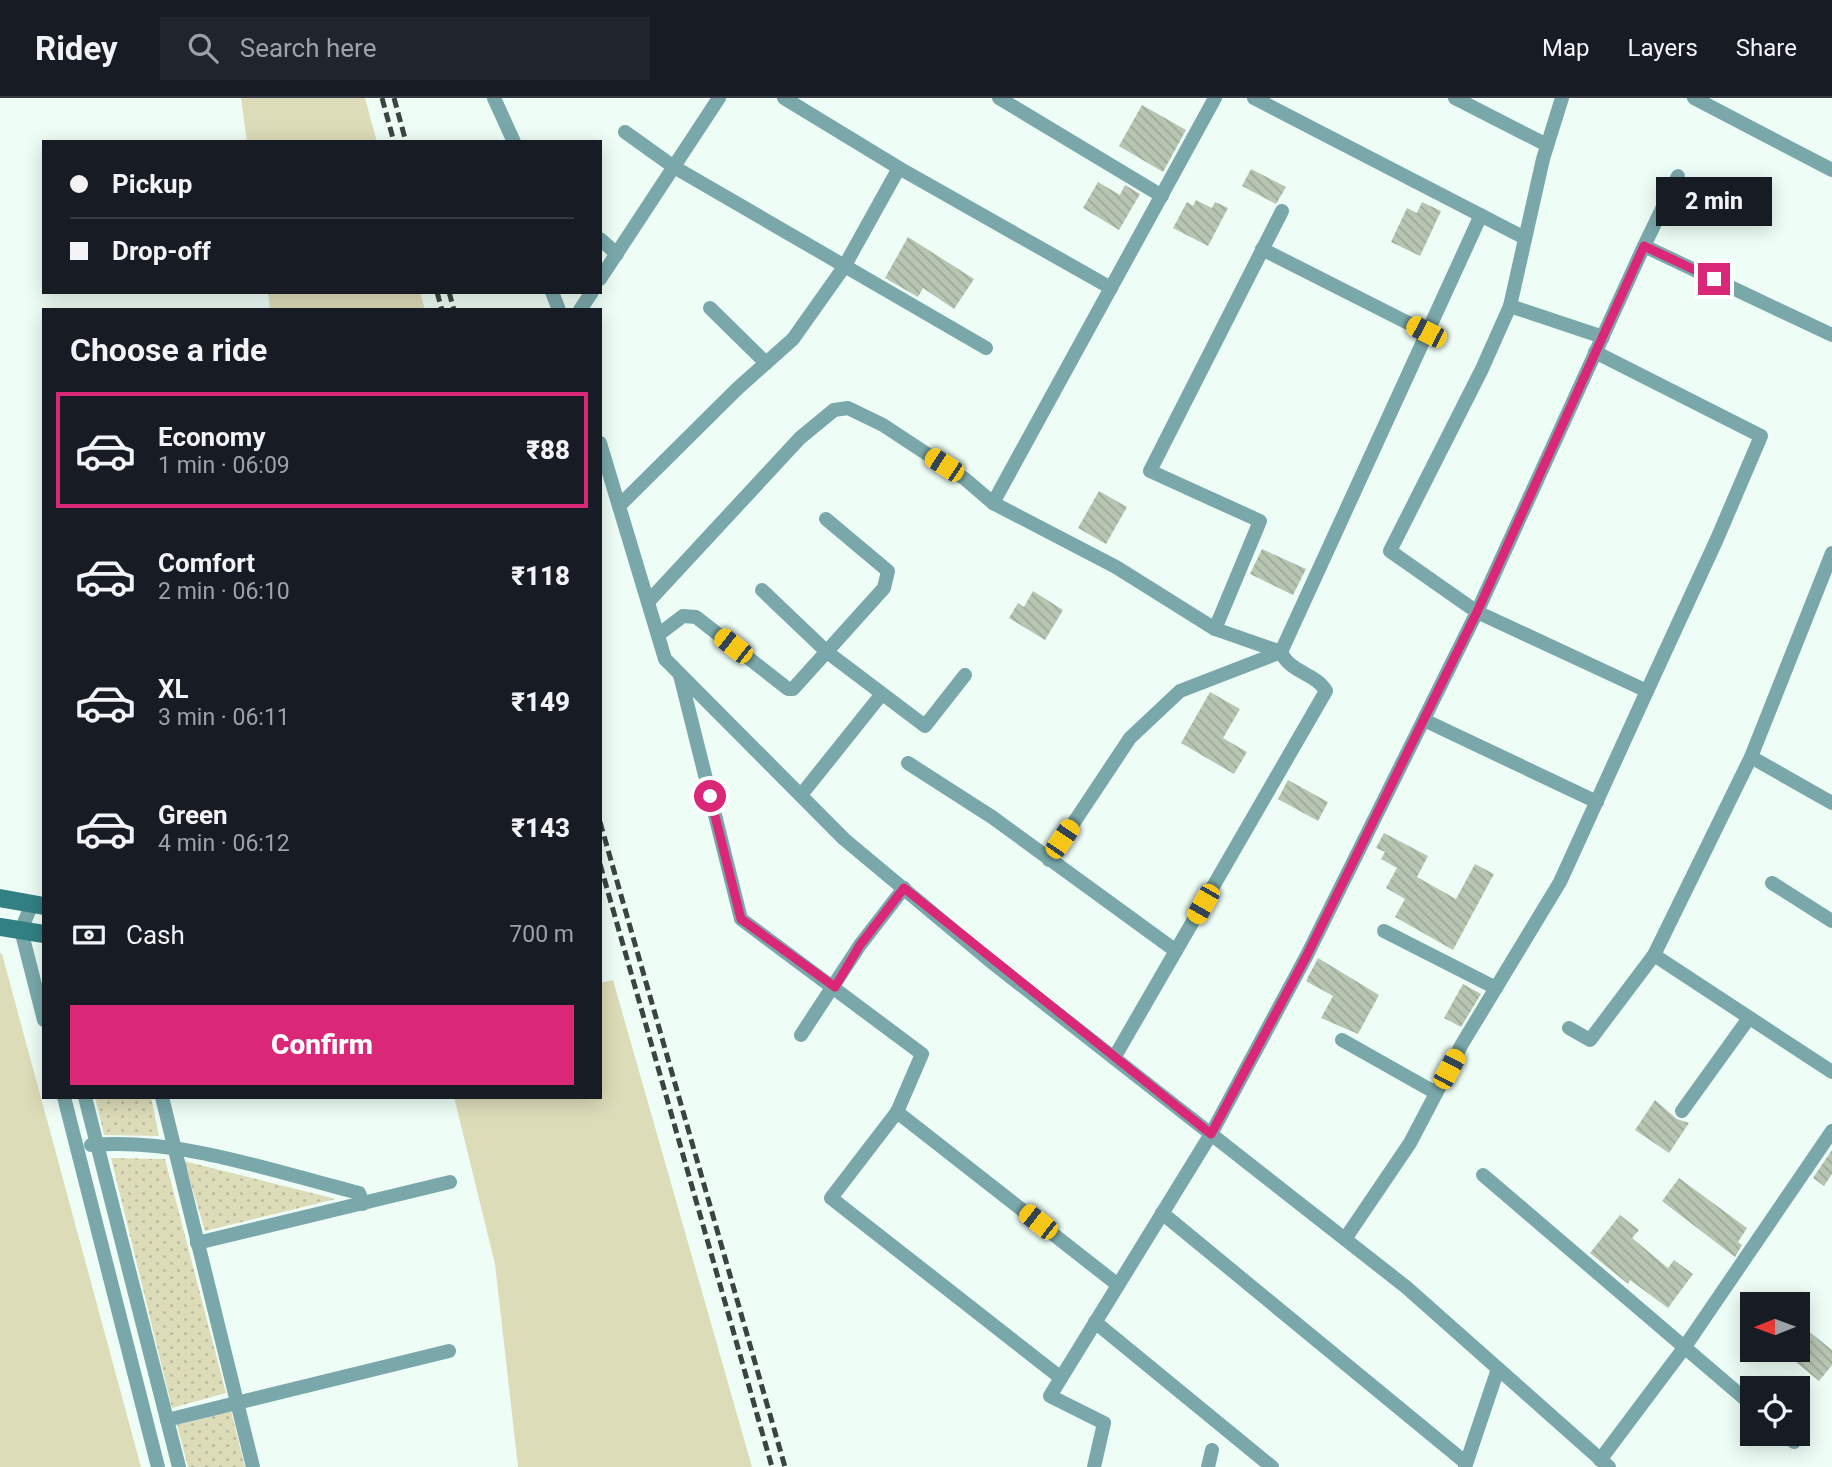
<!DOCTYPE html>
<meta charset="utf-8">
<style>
body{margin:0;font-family:Roboto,sans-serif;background:#20242c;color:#f1f3f6;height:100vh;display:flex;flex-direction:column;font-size:26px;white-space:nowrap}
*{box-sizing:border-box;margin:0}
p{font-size:23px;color:#9ea1a6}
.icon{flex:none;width:38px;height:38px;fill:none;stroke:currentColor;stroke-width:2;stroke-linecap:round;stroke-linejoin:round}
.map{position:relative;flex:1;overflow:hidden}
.side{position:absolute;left:42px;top:210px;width:560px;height:791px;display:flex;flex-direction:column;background:#171b24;border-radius:0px;box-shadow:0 4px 18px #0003}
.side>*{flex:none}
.top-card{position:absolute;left:42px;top:42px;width:560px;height:154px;border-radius:0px;box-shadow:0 4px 18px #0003;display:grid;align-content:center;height:154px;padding:0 28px;background:#171b24}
.needle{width:46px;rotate:269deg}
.tools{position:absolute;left:1740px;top:1194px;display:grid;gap:14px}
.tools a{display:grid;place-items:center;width:70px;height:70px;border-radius:0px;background:#171b24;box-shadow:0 4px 18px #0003;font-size:35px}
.end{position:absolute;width:32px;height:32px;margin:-16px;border:9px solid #db2777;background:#fff;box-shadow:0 0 0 4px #fff}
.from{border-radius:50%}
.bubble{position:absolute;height:49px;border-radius:0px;background:#171b24;box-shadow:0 4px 18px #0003;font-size:23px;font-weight:800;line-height:49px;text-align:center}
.car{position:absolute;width:21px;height:42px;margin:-21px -10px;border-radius:9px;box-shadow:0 0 5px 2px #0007;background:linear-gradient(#f5c518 24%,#345 0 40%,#f5c518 0 76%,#345 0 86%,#f5c518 0)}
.top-card b{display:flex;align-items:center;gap:24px;height:66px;font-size:26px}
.top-card b+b{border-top:2px solid #363941}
.top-card i{width:18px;height:18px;background:#f1f3f6}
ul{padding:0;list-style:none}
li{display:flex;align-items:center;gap:21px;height:116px;margin:0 14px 10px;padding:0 14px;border:4px solid transparent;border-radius:0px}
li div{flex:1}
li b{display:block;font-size:26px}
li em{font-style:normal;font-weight:800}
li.on{border-color:#db2777}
li>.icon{width:63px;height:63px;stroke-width:1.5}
h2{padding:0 28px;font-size:32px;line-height:84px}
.pay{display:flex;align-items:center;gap:18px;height:77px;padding:0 28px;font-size:26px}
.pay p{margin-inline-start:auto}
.action{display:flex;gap:14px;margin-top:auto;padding:14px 28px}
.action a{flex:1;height:80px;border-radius:0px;background:#db2777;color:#fff;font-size:28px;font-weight:800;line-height:80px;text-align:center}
header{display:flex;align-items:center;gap:42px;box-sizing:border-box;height:98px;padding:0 35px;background:#171b24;border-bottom:2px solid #363941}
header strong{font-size:33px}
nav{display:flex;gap:38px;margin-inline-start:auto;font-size:24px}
.search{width:490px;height:63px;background:#20242c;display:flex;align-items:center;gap:18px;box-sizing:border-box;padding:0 24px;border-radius:0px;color:#9ea1a6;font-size:26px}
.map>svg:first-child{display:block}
</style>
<header>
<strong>Ridey</strong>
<div class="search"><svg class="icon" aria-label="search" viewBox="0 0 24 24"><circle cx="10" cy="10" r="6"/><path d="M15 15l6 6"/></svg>Search here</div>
<nav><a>Map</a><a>Layers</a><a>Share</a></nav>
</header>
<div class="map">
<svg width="1832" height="1369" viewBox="0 0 1832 1369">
<defs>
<pattern id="park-dots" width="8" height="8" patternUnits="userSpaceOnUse" patternTransform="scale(1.75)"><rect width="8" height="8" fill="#dddcb9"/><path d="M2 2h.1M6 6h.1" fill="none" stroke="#bdbc9e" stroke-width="1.8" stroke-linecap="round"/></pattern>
<pattern id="building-back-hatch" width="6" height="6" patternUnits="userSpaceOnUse" patternTransform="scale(1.75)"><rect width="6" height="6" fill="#b7c5b2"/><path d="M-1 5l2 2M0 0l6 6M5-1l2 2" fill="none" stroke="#9ca998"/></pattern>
</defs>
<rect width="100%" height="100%" fill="#eefef7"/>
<g fill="#dddcb9">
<polygon points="241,0 365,0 377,44 247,44"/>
<polygon points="268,194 420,194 425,212 270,212"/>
<polygon points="0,855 2,856 141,1369 0,1369"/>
<polygon points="613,882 752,1369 518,1369 495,1166 454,999 600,999 600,885"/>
</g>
<g fill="url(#park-dots)">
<polygon points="95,999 151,999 159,1038 104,1037"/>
<polygon points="111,1060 165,1061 226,1295 172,1310"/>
<polygon points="184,1063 336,1101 205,1133"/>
<polygon points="231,1313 245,1369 188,1369 177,1327"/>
</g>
<g fill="url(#building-back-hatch)">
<polygon points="1142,7 1186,32 1163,74 1119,48"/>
<polygon points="1251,71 1286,89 1276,106 1242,88"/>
<polygon points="1098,84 1120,97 1125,87 1140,96 1119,132 1083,110"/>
<polygon points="1196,102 1212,110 1215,104 1228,110 1208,148 1173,130 1187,104 1193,108"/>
<polygon points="1422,104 1441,113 1420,158 1391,144 1407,110 1417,115"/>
<polygon points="908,139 974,181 954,211 923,190 918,199 885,180"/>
<polygon points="1099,393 1127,409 1106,446 1078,430"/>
<polygon points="1262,451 1306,471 1293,497 1250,476"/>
<polygon points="1033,493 1063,512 1045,542 1009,520 1018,505 1024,509"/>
<polygon points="1210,594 1240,611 1223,640 1247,654 1234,676 1181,645"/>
<polygon points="1288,682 1328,704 1318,723 1278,701"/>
<polygon points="1384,735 1428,758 1417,779 1456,801 1475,766 1494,776 1453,852 1395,819 1405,801 1386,790 1397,770 1381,761 1385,754 1376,750"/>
<polygon points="1318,860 1379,897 1358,936 1321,920 1333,898 1306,883"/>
<polygon points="1463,886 1481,896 1461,929 1444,920"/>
<polygon points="1655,1002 1677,1021 1689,1025 1669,1055 1635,1032"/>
<polygon points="1832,1052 1832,1076 1824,1088 1813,1080"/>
<polygon points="1679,1080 1747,1130 1738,1144 1742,1147 1735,1159 1662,1103"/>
<polygon points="1620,1117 1639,1132 1632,1140 1668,1170 1674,1162 1693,1176 1668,1210 1630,1182 1628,1186 1590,1155"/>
<polygon points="1797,1224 1832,1252 1832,1267 1819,1283 1780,1251 1797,1251"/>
</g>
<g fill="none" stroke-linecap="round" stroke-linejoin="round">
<g stroke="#7aa8aa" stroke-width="14">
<polyline points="494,0 514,44"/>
<polyline points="784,0 899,70 1111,190"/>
<polyline points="999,0 1162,98"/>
<polyline points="1254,0 1525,140"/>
<polyline points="1455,0 1547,47"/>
<polyline points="1562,0 1543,61 1510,208 1603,239"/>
<polyline points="1694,0 1832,72"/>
<polyline points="625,34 674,69 986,250"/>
<polyline points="600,141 617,156"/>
<polyline points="1644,148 1678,78"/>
<polyline points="1262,151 1426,234"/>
<polyline points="600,181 719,0"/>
<polyline points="552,194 559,212"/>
<polyline points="710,210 766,265"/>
<polyline points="580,212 592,194"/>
<polyline points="1595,254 1761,338 1717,441 1647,593"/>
<polyline points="600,345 665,561 844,741 989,862 1406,1189 1609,1369"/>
<polyline points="993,405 1215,0"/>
<polyline points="619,408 738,290 793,241 844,169 899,70"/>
<polyline points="1832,455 1751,659 1654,857 1832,974"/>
<polyline points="762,492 827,554 925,628 965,577"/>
<polyline points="648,504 800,340 834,312 848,310 883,327 965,381 993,405 1116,469 1215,531 1281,554 1180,593 1130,640 1049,762"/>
<polyline points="1215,531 1260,423 1150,373 1282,113"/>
<polyline points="658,537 683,518 696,519 788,591 793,591 884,490 888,473 826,421"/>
<polyline points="680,577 741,821 922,956 897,1014 831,1100 1061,1280"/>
<polyline points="1424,622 1597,704"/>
<polyline points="1751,659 1832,705"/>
<polyline points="908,665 992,719 1176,853"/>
<polyline points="801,697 881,597"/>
<polyline points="1772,785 1832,823"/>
<polyline points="32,806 21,832 44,922"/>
<polyline points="1384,833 1496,890"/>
<polyline points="1569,930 1590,942 1654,857"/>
<polyline points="801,937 860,847 904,790"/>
<polyline points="1342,942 1436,995"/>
<path d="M1114,960L1326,593C1316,575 1290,575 1281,554L1481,117"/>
<polyline points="64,999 158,1369"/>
<polyline points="85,999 179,1369"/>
<polyline points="162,999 253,1369"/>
<polyline points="1682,1013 1749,920"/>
<polyline points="897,1014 1118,1187"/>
<path d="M91,1047C183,1040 271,1073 359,1095L363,1106"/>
<polyline points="1483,1077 1752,1307"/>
<polyline points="1162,1115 1466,1365"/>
<polyline points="1345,1141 1410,1045 1462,946 1560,784 1647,593 1477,514 1390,453 1482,271 1510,208"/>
<polyline points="197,1145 450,1084"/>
<polyline points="1095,1224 1272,1369"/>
<polyline points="167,1322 449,1253"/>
<polyline points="1784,1335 1794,1344"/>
<polyline points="1600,1362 1684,1250 1832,1033"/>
<polyline points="1094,1369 1104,1325 1050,1298 1211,1036 1307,857 1477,514 1644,148 1832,237"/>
<polyline points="1208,1369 1212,1352"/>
<polyline points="1465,1369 1498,1271"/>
</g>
<g stroke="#338084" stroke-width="18">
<polyline points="0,800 44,808"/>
<polyline points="0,829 44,836"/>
</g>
<g stroke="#3a4541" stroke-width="5" stroke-dasharray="10 5" stroke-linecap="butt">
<polyline points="382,0 394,44"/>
<polyline points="394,0 406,44"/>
<polyline points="437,194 442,212"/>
<polyline points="449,194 454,212"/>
<polyline points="600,724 785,1369"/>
<polyline points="600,766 772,1369"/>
</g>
</g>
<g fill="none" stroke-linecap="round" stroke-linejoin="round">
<polyline stroke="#db2777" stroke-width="9" points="710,698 741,821 835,889 860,847 904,790 1211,1036 1307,857 1477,514 1644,148 1714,181"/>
</g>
</svg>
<div class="tools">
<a><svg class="needle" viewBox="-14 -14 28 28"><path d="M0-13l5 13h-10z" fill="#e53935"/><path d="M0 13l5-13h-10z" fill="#9ea1a6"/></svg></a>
<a><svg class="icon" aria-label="locate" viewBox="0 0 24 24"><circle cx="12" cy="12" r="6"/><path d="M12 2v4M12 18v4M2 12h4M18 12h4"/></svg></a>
</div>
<i class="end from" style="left:710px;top:698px"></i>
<i class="end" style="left:1714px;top:181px"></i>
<div class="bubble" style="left:1656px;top:79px;width:116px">2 min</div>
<i class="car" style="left:1426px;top:234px;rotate:297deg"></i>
<i class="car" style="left:944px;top:367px;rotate:303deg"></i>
<i class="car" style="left:733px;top:548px;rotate:308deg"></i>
<i class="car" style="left:1062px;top:741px;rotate:34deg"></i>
<i class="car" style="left:1203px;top:806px;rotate:210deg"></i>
<i class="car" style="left:1449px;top:971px;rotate:28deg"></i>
<i class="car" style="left:1038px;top:1124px;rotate:308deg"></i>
<div class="top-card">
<b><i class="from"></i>Pickup</b>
<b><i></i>Drop-off</b>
</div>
<section class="side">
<h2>Choose a ride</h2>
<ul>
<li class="on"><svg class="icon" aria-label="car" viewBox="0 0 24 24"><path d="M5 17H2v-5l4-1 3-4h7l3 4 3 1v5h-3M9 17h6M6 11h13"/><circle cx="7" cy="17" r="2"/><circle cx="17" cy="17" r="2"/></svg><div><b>Economy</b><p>1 min · 06:09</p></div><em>₹88</em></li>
<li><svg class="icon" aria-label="car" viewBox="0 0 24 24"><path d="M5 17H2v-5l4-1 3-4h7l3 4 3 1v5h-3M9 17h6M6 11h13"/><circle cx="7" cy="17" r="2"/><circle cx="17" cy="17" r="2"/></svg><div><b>Comfort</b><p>2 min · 06:10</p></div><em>₹118</em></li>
<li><svg class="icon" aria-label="car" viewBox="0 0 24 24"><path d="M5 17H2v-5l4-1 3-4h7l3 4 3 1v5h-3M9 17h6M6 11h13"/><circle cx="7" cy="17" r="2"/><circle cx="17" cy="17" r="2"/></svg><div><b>XL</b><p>3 min · 06:11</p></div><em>₹149</em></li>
<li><svg class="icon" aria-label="car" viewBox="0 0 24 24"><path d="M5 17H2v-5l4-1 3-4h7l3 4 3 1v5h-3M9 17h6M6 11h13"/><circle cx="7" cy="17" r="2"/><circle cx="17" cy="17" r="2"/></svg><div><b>Green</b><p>4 min · 06:12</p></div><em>₹143</em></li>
</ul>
<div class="pay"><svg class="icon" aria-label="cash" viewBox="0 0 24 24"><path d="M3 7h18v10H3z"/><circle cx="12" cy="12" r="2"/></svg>Cash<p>700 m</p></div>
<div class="action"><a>Confirm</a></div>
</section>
</div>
